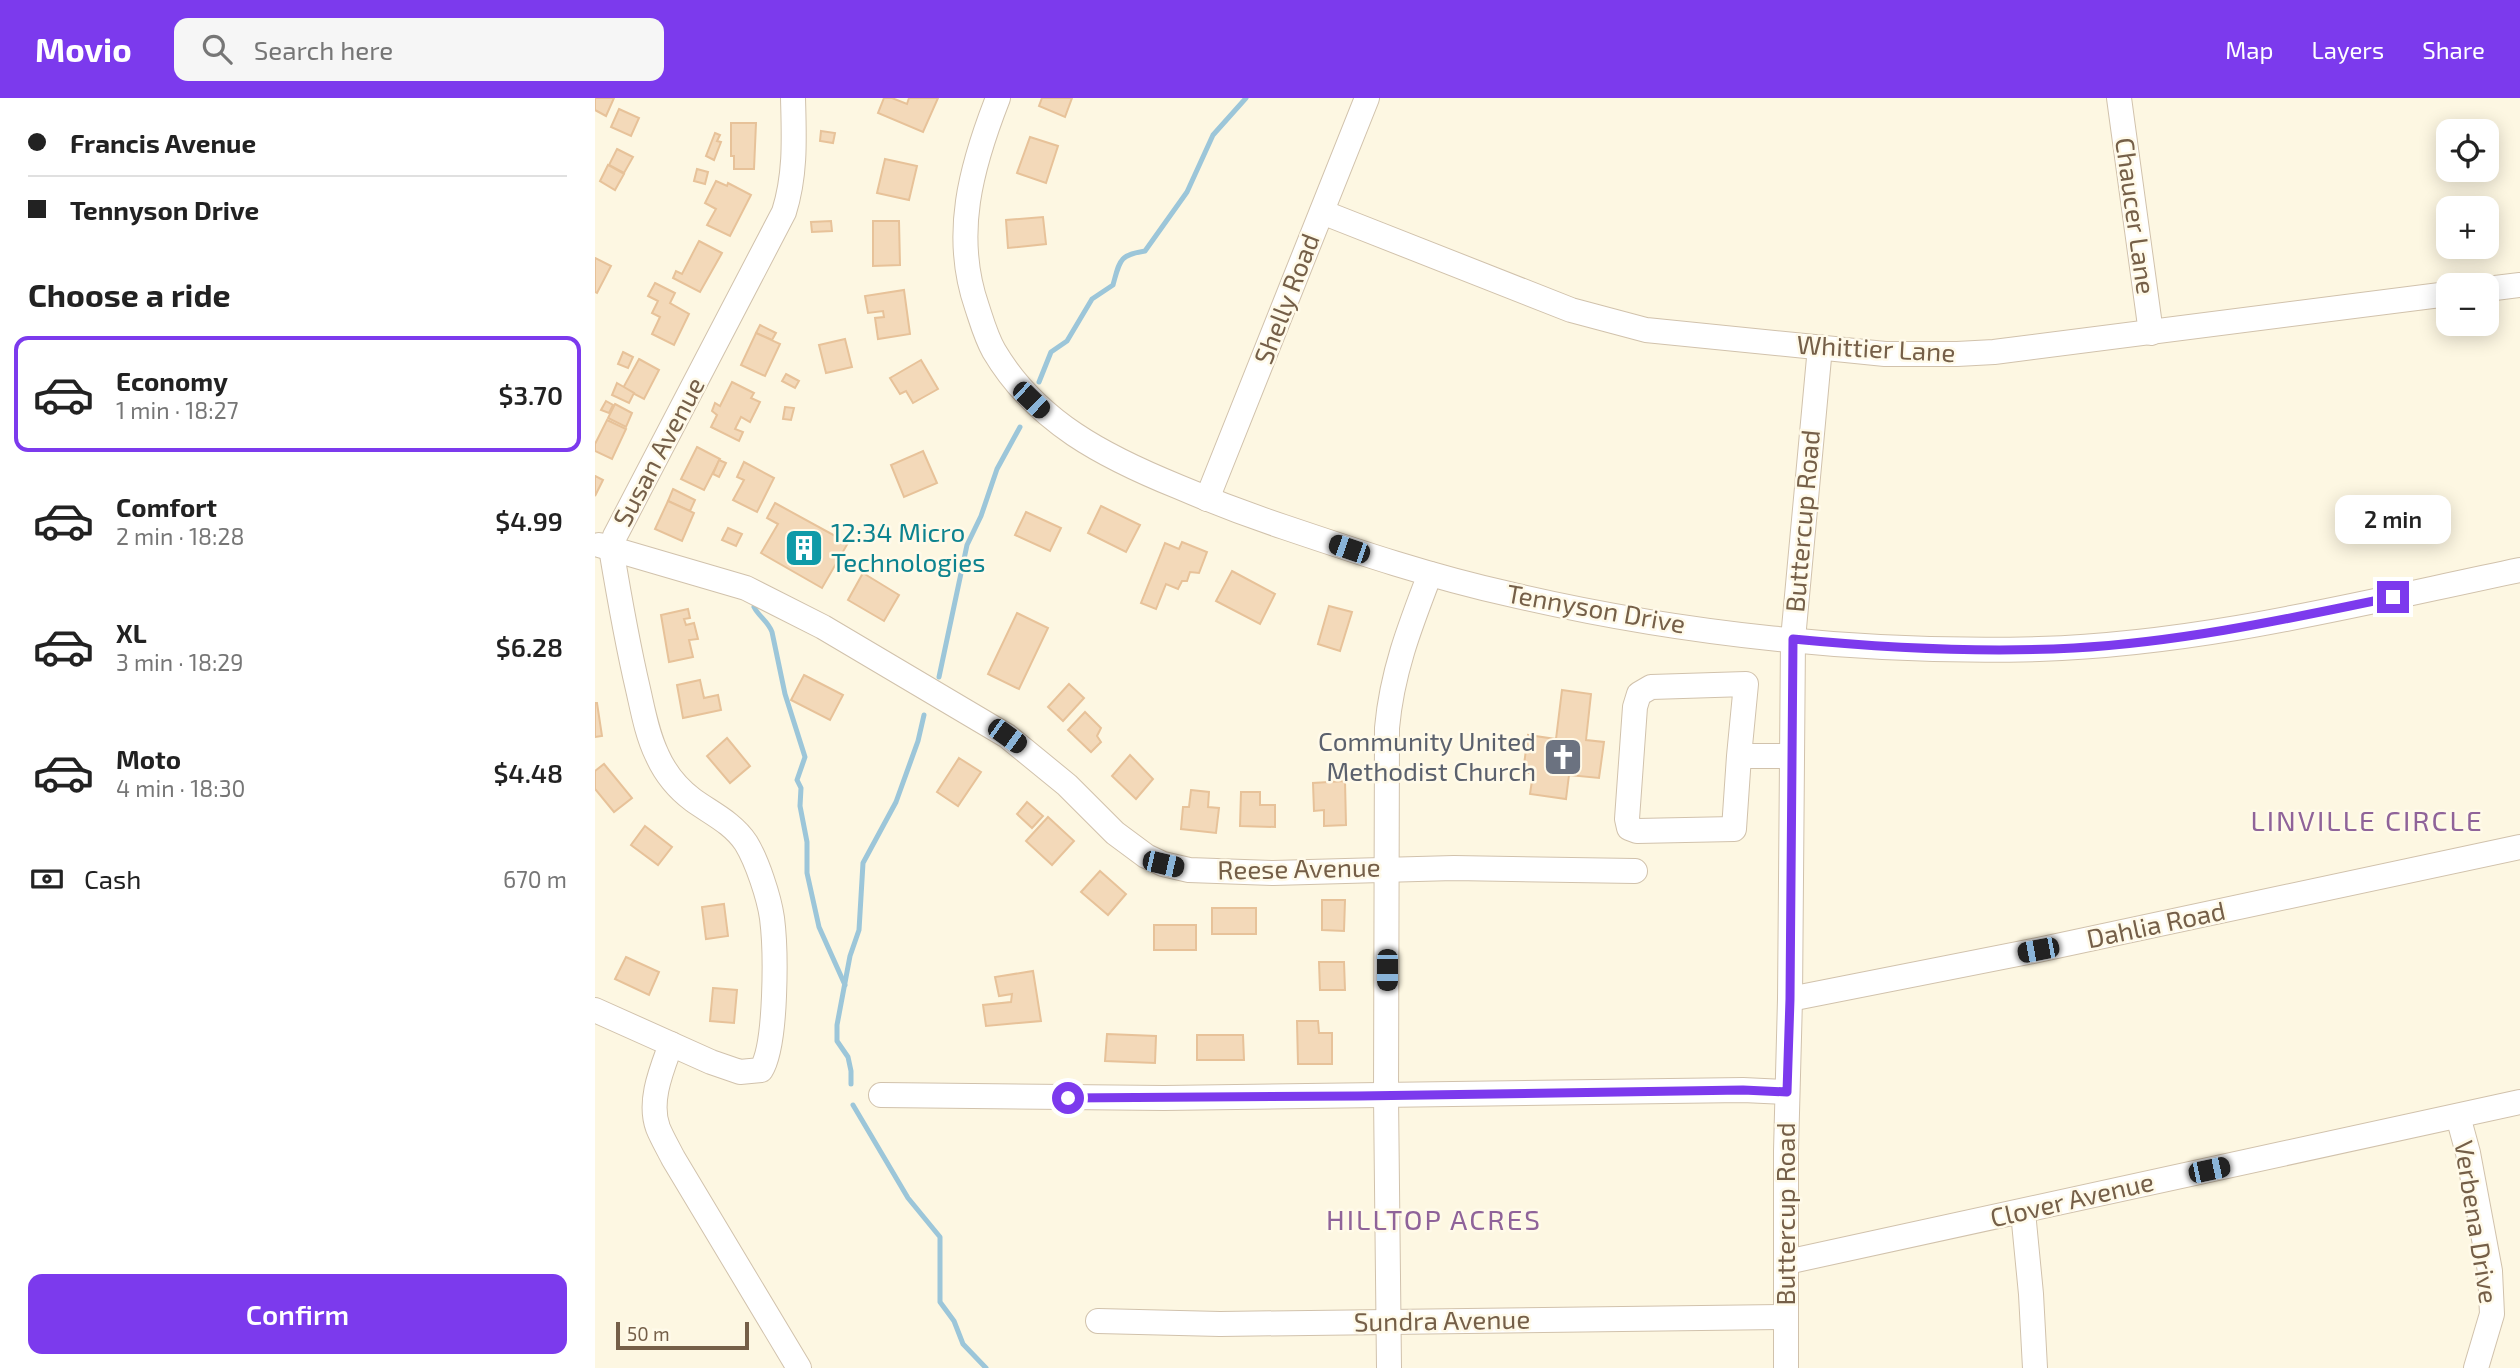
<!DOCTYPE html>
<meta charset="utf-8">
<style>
body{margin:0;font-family:"Exo 2",sans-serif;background:#f6f6f6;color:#222;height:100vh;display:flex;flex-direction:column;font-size:26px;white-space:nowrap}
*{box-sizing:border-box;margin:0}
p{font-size:23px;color:#767676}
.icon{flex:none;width:38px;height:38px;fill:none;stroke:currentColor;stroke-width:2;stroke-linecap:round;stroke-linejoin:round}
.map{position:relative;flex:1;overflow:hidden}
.details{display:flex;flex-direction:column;background:#fff;width:595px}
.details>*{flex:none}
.hud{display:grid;align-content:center;height:154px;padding:0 28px;background:#fff}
.tools{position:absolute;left:1841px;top:21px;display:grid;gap:14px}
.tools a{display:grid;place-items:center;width:63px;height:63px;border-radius:14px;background:#fff;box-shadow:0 4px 18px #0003;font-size:35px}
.scale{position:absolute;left:21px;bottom:18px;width:133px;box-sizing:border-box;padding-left:7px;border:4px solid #755f48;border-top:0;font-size:19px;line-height:24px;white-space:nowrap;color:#755f48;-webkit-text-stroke:5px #fffae9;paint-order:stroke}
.end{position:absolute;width:32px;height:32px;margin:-16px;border:9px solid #7c3aed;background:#fff;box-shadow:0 0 0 4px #fff}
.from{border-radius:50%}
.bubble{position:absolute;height:49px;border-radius:14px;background:#fff;box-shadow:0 4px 18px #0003;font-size:23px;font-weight:600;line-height:49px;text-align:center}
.car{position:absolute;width:21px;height:42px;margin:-21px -10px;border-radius:9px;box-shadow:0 0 5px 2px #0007;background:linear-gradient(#222 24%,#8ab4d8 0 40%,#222 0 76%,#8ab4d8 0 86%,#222 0)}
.hud b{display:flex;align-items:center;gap:24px;height:66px;font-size:26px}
.hud b+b{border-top:2px solid #e0e0e0}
.hud i{width:18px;height:18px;background:#222}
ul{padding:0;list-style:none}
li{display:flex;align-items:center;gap:21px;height:116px;margin:0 14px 10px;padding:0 14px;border:4px solid transparent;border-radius:14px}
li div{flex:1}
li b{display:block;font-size:26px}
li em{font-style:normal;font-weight:600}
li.on{border-color:#7c3aed}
li>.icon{width:63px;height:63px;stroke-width:1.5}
h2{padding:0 28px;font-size:32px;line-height:84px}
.pay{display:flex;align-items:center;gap:18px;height:77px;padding:0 28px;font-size:26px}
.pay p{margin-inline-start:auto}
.button{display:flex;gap:14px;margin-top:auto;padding:14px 28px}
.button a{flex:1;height:80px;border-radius:14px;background:#7c3aed;color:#fff;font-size:28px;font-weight:600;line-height:80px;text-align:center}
header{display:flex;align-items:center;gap:42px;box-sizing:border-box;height:98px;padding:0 35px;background:#7c3aed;color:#fff}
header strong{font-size:33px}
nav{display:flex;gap:38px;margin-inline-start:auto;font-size:24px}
.search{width:490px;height:63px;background:#f6f6f6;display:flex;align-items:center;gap:18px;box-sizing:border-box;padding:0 24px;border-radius:14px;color:#767676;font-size:26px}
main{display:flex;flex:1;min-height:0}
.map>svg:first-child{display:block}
</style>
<header>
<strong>Movio</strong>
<div class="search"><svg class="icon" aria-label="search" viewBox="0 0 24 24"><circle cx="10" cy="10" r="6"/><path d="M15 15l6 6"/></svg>Search here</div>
<nav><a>Map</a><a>Layers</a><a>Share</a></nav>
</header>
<main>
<section class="details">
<div class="hud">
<b><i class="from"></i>Francis Avenue</b>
<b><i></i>Tennyson Drive</b>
</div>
<h2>Choose a ride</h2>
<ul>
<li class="on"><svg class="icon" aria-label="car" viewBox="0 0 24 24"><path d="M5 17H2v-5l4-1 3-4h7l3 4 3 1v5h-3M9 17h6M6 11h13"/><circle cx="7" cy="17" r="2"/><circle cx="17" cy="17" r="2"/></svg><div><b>Economy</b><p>1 min · 18:27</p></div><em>$3.70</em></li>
<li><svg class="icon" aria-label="car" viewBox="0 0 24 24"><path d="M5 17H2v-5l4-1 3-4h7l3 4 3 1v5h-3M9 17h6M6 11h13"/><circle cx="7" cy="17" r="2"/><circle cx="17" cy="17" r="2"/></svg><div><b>Comfort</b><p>2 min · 18:28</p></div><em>$4.99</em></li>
<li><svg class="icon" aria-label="car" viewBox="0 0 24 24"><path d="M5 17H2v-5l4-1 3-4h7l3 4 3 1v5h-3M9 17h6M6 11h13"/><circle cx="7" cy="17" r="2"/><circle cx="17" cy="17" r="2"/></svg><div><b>XL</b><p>3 min · 18:29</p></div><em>$6.28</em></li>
<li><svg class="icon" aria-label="car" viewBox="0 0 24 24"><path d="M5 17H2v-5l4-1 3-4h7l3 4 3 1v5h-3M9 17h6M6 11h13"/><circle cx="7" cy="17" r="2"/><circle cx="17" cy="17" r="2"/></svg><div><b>Moto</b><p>4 min · 18:30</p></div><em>$4.48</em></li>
</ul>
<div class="pay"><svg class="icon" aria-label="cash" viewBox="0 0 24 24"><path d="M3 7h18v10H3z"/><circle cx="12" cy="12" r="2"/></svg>Cash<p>670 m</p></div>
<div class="button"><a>Confirm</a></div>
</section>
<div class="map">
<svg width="1925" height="1270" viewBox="0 0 1925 1270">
<rect width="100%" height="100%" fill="#fdf7e2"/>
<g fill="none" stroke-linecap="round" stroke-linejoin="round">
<g stroke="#9cc6d9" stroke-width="5">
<path d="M444,284L456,254L472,243L497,201L518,187C525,162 524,157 550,153L592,94L618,37L651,0"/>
<path d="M159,509C164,519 173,523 177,534L190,596L210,659L202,682L206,690L205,708L212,744V775L224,829L250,887"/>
<polyline points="344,579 372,447 386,418 402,371 425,329"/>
<polyline points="256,986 256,973 253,959 242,943 242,927 255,858 264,832 268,765 301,704 323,643 329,617"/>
<polyline points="258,1007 313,1100 345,1139 345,1204 359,1223 368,1246 391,1270"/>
</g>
</g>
<g fill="#f3d9b9" stroke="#e7c299" stroke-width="2">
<polygon points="0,0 19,0 11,18 0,12"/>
<polygon points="289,0 297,0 312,6 314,0 343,0 328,34 283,15"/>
<polygon points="447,0 477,0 470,19 444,8"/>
<polygon points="24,11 44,20 36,38 16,29"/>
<polygon points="136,25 161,25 159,71 139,71 139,58 136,58"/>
<polygon points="226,33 240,35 238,45 225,43"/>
<polygon points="120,35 125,37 122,43 126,44 119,62 111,58"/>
<polygon points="435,39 463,48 451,85 422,75"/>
<polygon points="22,51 38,59 29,75 14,67"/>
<polygon points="290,61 322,68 314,102 282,95"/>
<polygon points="13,67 29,76 20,92 5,83"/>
<polygon points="102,71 113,74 110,86 99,83"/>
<polygon points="121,83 132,88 133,85 156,97 135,138 112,127 121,111 110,105"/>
<polygon points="448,119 451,146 413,150 411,122"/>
<polygon points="236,123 237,133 217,134 216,124"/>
<polygon points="278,123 304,123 305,167 278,168"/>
<polygon points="104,143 127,155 105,194 78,180 81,173 87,176"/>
<polygon points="0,160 16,168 2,195 0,194"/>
<polygon points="60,185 80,195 75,205 94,216 79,247 57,236 65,219 57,215 63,203 53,198"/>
<polygon points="309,192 315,236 283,241 280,220 289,219 288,213 273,215 270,198"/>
<polygon points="165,227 181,235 177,242 161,235"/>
<polygon points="161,235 185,246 170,278 146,267"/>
<polygon points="250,241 257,269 231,275 224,247"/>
<polygon points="28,254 38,259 33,270 23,266"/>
<polygon points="44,261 64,272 49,301 28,290"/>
<polygon points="326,262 343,291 318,305 311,293 305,296 295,280"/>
<polygon points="191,276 204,283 200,290 187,283"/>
<polygon points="137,284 159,295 156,300 165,304 155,324 146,319 140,331 148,334 144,343 116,329 122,317 117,313 120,305 125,308"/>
<polygon points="22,285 39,295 34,305 17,297"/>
<polygon points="11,303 18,307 14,315 6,312"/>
<polygon points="20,306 37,315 31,329 13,320"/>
<polygon points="190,309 199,310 196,322 188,321"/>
<polygon points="12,322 31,331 17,361 0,353 0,346"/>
<polygon points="102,349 125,361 109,392 86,381"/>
<polygon points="328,353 342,385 309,399 296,367"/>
<polygon points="124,362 131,365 124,379 118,376"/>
<polygon points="149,364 179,380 162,414 138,402 149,382 142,379"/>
<polygon points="0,378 8,382 0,398"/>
<polygon points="78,391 100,402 95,413 73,403"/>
<polygon points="73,403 99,415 87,443 60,431"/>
<polygon points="180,405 253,445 227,490 166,455 183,426 172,420"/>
<polygon points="506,408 545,427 531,454 493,435"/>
<polygon points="431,414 466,430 455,453 420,437"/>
<polygon points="133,430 147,436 141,448 127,442"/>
<polygon points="587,444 612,454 604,475 595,474 592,483 587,483 583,491 571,486 561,511 546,505 570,445 584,451"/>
<polygon points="637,473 680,496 665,526 621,503"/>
<polygon points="268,475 304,497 289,523 253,502"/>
<polygon points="734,508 757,514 745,553 723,546"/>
<polygon points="93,511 95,520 89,521 91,527 99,525 103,541 94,542 98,559 74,564 66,517"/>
<polygon points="422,515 453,530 424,591 393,576"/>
<polygon points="209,577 248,597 235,622 196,602"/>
<polygon points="105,582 109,600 123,597 126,612 88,620 82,587"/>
<polygon points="474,586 489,600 468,623 453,609"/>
<polygon points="967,592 996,596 991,642 1009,644 1004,680 974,677 971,701 935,696 938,676 928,674 933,637 961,641"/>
<polygon points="0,605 2,605 7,638 0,639"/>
<polygon points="490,614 506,630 502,638 506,644 496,654 473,632"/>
<polygon points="132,640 155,668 135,685 112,658"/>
<polygon points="535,657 558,681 541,701 517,678"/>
<polygon points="364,660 386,674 363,708 342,694"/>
<polygon points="9,666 37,700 19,714 0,691 0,673"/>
<polygon points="750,683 751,727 729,728 729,712 719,713 718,685"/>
<polygon points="596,692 614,694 613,709 624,710 621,735 586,731 588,709 594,709"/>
<polygon points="646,694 665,694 665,707 680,707 680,729 645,728"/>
<polygon points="432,704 448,718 437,730 422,716"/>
<polygon points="453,719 479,743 457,767 431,743"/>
<polygon points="50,728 77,749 63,767 36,747"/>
<polygon points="505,773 531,796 513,817 486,794"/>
<polygon points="727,802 750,802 749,833 727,832"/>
<polygon points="129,806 133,838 111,841 107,809"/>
<rect x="617" y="810" width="44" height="26"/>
<rect x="559" y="827" width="42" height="25"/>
<polygon points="31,859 64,874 54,897 20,881"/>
<polygon points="724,864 749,864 750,892 725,892"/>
<polygon points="438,873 446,923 391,928 388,907 416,904 417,896 404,898 400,879"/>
<polygon points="118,890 142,892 139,925 115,923"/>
<polygon points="702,923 723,923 724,935 737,935 737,966 703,966"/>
<polygon points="512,936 561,938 560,965 510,963"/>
<polygon points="602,937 648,937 649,962 602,962"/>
</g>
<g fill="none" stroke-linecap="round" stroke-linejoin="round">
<g stroke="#d1c2ac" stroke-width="26">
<g id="minor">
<path d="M403,0C376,69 357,137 382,209C387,224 391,239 399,253C441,324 510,359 584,389C619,404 653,417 689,429C763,454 837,479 914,496C1084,536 1269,556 1444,551C1608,546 1766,505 1925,472"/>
<polyline points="1524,0 1556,235"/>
<polyline points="727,114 976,212 1051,232 1290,256 1362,256 1399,254 1853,196"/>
<polyline points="1892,191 1925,187"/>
<polyline points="612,401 772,0"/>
<polyline points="4,447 151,490 228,529 412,638 472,687 520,735 551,758 568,766 594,772 678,775 859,770 1040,773"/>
<polyline points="1144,658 1139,731 1042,733 1034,730 1032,721 1040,609 1044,596 1056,589 1151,586 1144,658 1197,658"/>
<polyline points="1195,901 1443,852 1925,749"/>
<path d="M0,912L116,964L145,974L166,972C182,947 181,851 177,820C174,799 162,763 151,745C138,725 116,715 98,702C82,690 70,675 62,657C52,636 48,613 43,591C32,544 24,498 16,450L20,438L189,114C201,76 199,39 198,0"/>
<path d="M76,946C67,971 53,1003 63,1030C67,1040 73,1050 78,1060L204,1270"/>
<polyline points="286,997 569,1000 1148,992 1192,994"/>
<polyline points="1863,1018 1873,1055 1895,1173 1897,1216 1881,1270"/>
<polyline points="1428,1114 1436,1196 1440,1270"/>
<polyline points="1192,1164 1925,1004"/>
<polyline points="503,1223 625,1226 1191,1219"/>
<path d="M794,1270L791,998L792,630C797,574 815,528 835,476"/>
<polyline points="1191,1270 1191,1053 1195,901 1198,541 1225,249"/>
</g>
</g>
<use href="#minor" stroke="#fff" stroke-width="24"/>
</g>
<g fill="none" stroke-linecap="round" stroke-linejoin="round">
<path stroke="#7c3aed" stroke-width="9" d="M473,1000L763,998L1148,992L1192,994L1195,901L1198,541C1291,550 1385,555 1479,550C1587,544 1692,521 1798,499"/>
</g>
<defs>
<g id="building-square" transform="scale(2.0125)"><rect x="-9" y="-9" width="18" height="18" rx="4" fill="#0f9aa8" stroke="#fffae9"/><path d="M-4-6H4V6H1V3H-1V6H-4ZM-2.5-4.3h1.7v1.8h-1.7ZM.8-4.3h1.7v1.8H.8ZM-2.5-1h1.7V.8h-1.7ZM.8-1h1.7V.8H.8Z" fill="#fff"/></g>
<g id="church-square" transform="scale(2.0125)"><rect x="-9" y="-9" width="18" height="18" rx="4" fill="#6b7280" stroke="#fffae9"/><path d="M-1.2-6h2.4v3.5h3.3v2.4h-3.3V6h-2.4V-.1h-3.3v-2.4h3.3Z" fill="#fff"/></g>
</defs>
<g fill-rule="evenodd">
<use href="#building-square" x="209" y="450"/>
<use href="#church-square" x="968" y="659"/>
</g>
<g text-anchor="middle" stroke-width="5" stroke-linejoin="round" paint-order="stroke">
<g font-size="26" fill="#755f48" stroke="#fffae9">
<text transform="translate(1540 118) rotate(82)" y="9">Chaucer Lane</text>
<text transform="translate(692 201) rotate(-69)" y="9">Shelly Road</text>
<text transform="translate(1281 251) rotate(3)" y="9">Whittier Lane</text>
<text transform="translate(64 354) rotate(-62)" y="9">Susan Avenue</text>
<text transform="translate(1208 423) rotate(-85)" y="9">Buttercup Road</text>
<text transform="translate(1001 511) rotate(10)" y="9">Tennyson Drive</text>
<text transform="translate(704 771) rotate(-1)" y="9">Reese Avenue</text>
<text transform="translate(1561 827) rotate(-12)" y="9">Dahlia Road</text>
<text transform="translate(1477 1102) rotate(-13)" y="9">Clover Avenue</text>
<text transform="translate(1191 1116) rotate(-90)" y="9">Buttercup Road</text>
<text transform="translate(1881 1124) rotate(81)" y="9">Verbena Drive</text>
<text transform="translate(847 1223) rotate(-1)" y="9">Sundra Avenue</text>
</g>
<g font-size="26" fill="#0d838f" stroke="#fffae9" text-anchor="start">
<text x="236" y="444">12:34 Micro<tspan x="236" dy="30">Technologies</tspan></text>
</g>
<g font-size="26" fill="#5b616d" stroke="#fffae9" text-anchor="end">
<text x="941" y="653">Community United<tspan x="941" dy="30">Methodist Church</tspan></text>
</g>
<g font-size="28" letter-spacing="2" fill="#8f6399" stroke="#fffae9">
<text x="1772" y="733">LINVILLE CIRCLE</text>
<text x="839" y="1132">HILLTOP ACRES</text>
</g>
</g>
</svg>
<div class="tools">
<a><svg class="icon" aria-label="locate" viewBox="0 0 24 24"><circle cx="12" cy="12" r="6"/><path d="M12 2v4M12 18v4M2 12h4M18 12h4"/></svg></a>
<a>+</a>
<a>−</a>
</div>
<div class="scale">50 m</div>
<i class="end from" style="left:473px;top:1000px"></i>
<i class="end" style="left:1798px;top:499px"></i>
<div class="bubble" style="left:1740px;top:397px;width:116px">2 min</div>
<i class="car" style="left:436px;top:302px;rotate:134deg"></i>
<i class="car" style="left:754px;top:451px;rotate:289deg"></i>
<i class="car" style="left:412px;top:638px;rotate:126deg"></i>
<i class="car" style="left:568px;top:766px;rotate:103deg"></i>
<i class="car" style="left:1443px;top:852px;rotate:259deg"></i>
<i class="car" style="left:792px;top:872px;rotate:180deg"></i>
<i class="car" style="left:1614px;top:1072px;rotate:78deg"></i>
</div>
</main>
